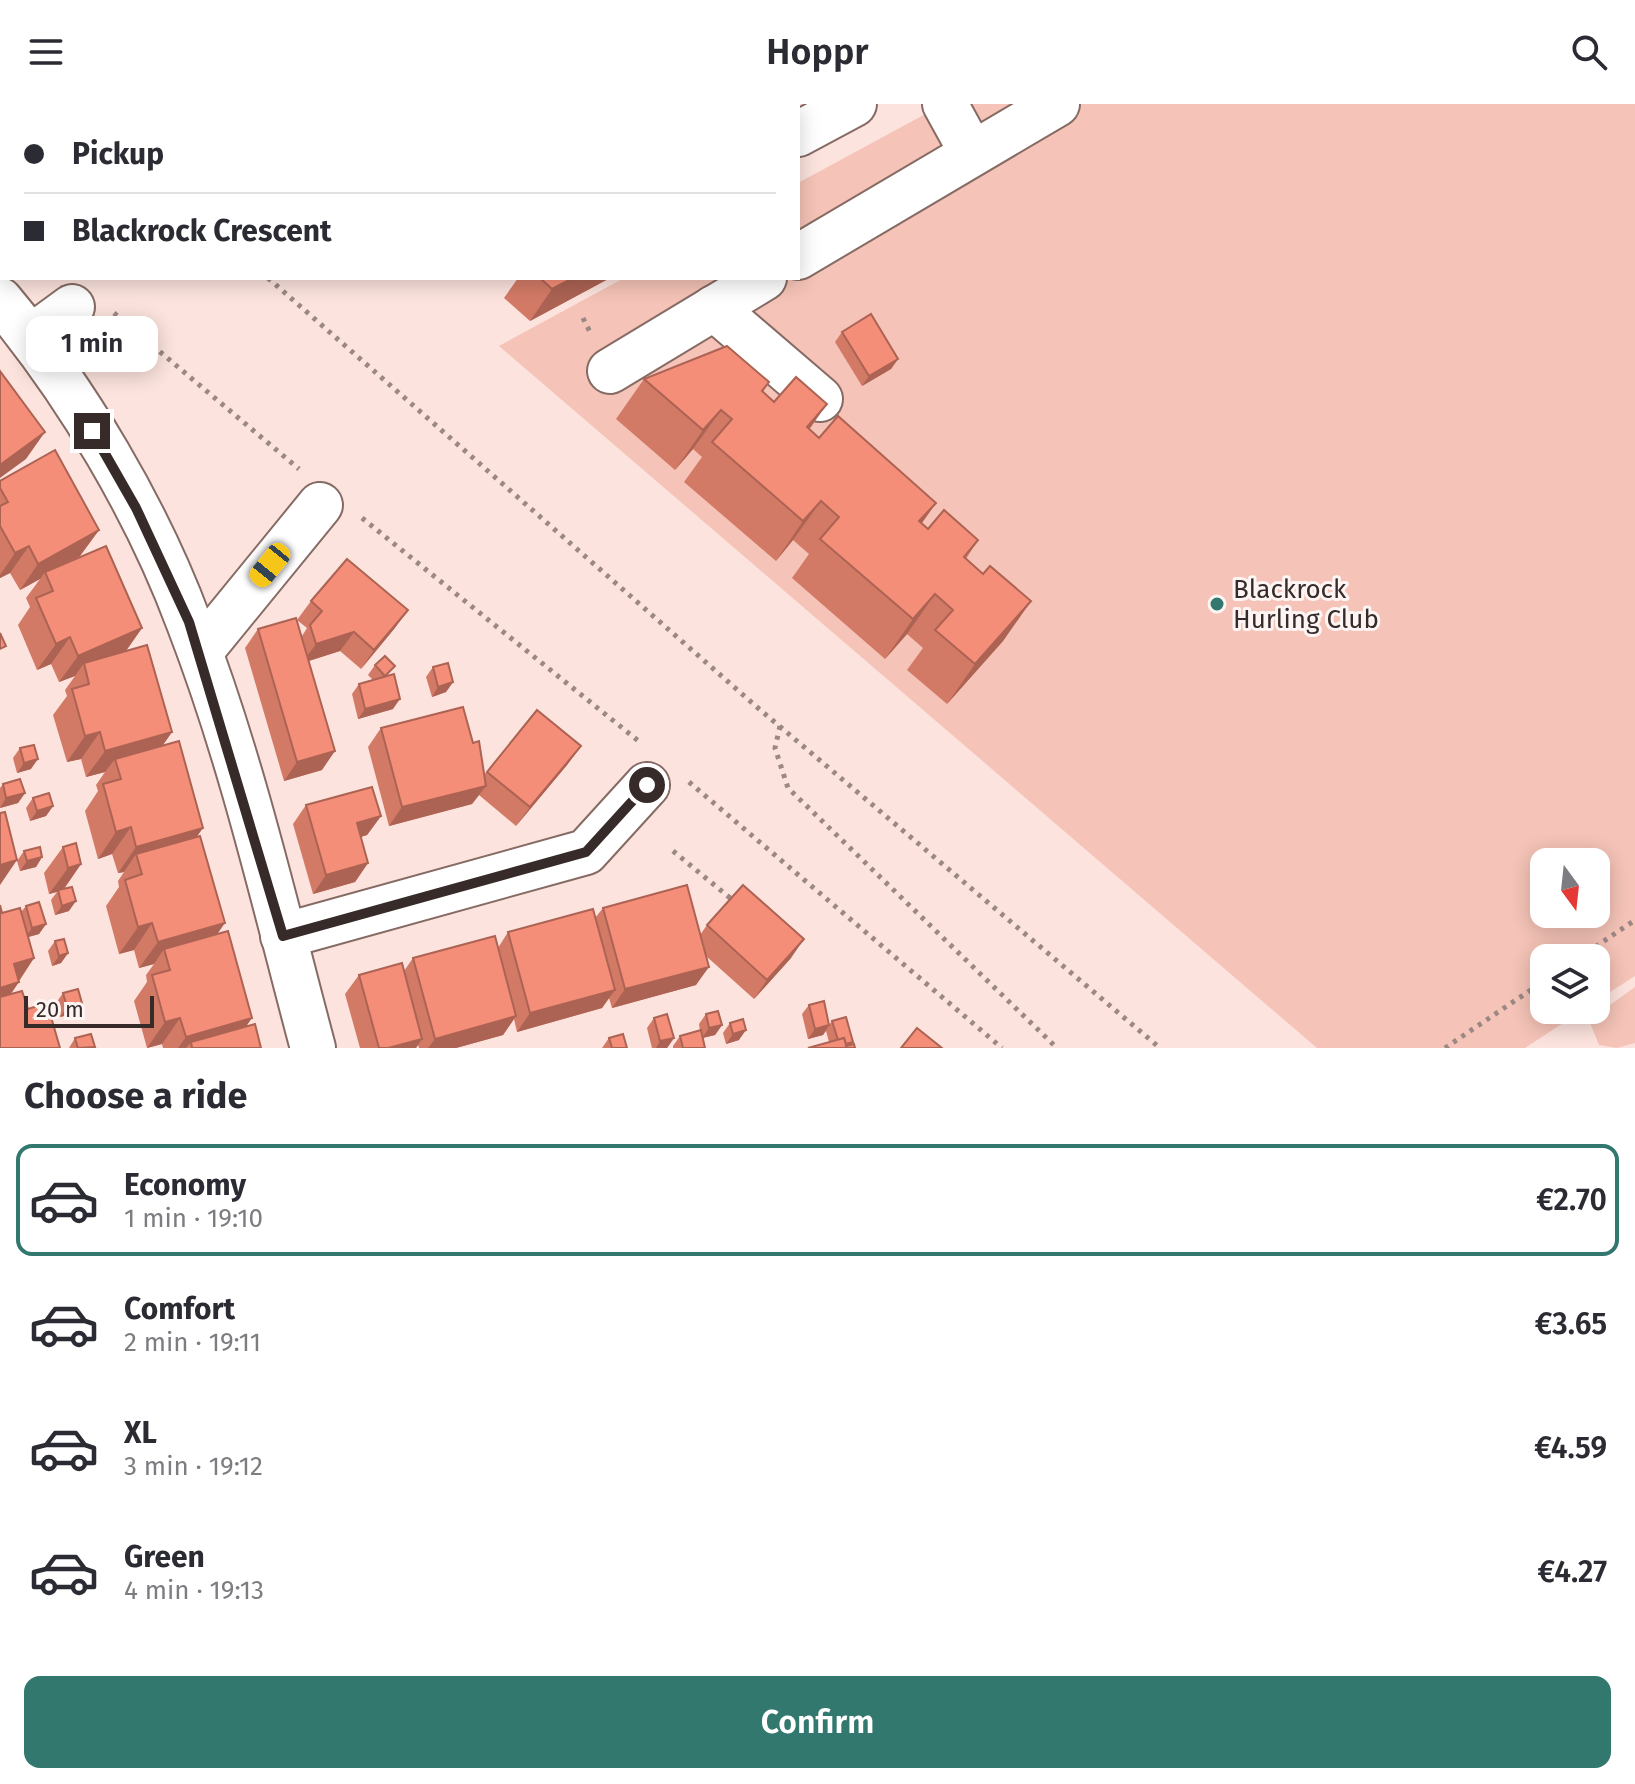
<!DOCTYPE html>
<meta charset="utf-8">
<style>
body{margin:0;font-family:"Fira Sans",sans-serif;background:#f7f7f7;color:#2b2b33;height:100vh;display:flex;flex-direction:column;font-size:30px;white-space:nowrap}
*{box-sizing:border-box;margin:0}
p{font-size:26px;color:#7c7c81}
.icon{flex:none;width:44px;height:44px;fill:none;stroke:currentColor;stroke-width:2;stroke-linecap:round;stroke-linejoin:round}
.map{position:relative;height:944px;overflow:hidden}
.drawer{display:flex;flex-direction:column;background:#fff;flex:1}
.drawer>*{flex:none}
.hud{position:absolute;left:0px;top:0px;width:800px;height:176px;box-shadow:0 4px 20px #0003;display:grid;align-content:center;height:176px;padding:0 24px;background:#fff}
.needle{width:52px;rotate:165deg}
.fabs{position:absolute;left:1530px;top:744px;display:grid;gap:16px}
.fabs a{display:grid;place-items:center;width:80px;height:80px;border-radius:16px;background:#fff;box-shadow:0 4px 20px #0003;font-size:40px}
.scale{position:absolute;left:24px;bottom:20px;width:130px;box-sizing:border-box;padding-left:8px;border:4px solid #372b29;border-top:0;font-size:22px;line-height:28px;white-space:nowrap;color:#372b29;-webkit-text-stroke:6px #fcf5f4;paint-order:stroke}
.end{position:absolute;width:36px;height:36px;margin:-18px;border:10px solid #372b29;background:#fff;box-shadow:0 0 0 4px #fff}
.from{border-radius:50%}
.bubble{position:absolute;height:56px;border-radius:16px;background:#fff;box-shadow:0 4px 20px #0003;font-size:26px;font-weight:600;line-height:56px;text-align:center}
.car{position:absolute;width:24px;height:48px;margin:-24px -12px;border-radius:10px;box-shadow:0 0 6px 2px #0007;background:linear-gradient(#f5c518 24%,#345 0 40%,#f5c518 0 76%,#345 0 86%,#f5c518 0)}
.hud b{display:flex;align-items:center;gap:28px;height:76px;font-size:30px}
.hud b+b{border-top:2px solid #e1e1e2}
.hud i{width:20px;height:20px;background:#2b2b33}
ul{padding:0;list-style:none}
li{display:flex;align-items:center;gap:24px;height:112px;margin:0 16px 12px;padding:0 8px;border:4px solid transparent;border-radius:16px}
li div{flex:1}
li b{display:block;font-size:30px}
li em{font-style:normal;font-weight:600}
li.active{border-color:#32786e}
li>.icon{width:72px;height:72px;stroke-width:1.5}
h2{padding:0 24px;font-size:36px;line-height:96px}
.action{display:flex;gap:16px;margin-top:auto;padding:16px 24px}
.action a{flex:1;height:92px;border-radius:16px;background:#32786e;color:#fff;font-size:32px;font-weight:600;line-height:92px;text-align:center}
header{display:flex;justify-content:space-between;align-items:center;height:104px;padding:0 24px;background:#fff;font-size:36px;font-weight:600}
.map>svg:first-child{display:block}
</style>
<header><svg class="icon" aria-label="menu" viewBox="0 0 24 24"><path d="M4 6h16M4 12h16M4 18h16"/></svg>Hoppr<svg class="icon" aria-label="search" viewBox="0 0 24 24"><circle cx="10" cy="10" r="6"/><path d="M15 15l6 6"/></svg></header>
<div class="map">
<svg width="1635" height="944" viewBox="0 0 1635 944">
<rect width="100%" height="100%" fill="#fce3dd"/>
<g fill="#f5c3b7" fill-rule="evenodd">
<path d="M944,0H1635V872L1596,897V854H1544V906H1583L1525,944H1317L499,242L624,174H798V79ZM1544,758H1596V810H1544Z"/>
<polygon points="1635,883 1635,939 1617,944 1599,941 1589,916"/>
</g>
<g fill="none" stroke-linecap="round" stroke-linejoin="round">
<polyline stroke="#d5beb9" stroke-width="44" stroke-dasharray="44 22" stroke-linecap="butt" points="521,0 523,2"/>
<g stroke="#866b64" stroke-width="48">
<g id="minor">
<polyline points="481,0 484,2"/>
<polyline points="945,0 972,49"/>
<polyline points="798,30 854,0"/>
<polyline points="798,153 1057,0"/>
<path d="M0,196C77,288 147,406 189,519C242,656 275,802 313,944"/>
<polyline points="714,204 820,295"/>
<polyline points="31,233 72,203"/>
<polyline points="610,267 764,174"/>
<polyline points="200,548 320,401"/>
<polyline points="283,832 586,748 647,681"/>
</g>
</g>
<g stroke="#9b8884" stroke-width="5" stroke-dasharray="4 6" stroke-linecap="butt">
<polyline points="70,0 72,2"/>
<polyline points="0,109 2,111"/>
<polyline points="268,174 758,604 1160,944"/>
<polyline points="114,209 299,365"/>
<polyline points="583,214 590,228"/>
<polyline points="362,414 641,639"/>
<polyline points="780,622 775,644 788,684 1057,944"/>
<polyline points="689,678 1002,944"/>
<polyline points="673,747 735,798"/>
<polyline points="1579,854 1635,816"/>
<polyline points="1445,944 1544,877"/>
</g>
<use href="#minor" stroke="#fff" stroke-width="44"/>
</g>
<g fill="#d37a67">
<polygon points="294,0 463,0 462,2 296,2"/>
<polygon points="566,0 632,0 631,2 567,2"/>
<polygon points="518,174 610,174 530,217 504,194"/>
<polygon points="842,228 898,255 891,265 862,282 835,238"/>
<polygon points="644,275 769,278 763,288 819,334 936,399 922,419 928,425 978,436 966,455 983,470 1031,497 1003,537 947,600 907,566 923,544 907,530 885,555 792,474 809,450 793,436 776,457 684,378 702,353 693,345 675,366 616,315"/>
<polygon points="0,377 99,426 80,452 142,524 126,547 172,628 163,641 197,734 217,830 247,922 261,944 163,944 162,940 147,944 134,897 147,878 146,871 154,860 139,864 134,846 119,850 106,802 119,783 118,777 124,768 118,769 112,750 98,755 85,707 98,687 96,681 105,668 86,673 81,655 67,658 53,611 67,592 65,586 75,572 59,578 51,560 37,566 18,521 30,503 26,494 40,475 20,486 10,469 0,474"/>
<polygon points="311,497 408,506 394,525 361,565 340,547 309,557 322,666 284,677 245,544 258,525 302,532 307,524 297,516"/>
<polygon points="375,561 388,572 393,605 358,615 352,590 359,580 373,576 368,571"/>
<polygon points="433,563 453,578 446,588 432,593 426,573"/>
<polygon points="537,606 581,642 567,661 516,722 479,691 472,700 389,722 368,643 381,624 473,639 484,671"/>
<polygon points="20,644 31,665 17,669 13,654"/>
<polygon points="3,680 25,689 18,699 0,704 0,684"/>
<polygon points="33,694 53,702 46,712 30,717 26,704"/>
<polygon points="306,701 381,712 367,731 361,733 368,759 355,778 313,790 293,720"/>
<polygon points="63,743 81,760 64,785 69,807 55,811 51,796 57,788 49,790 44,769"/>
<polygon points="24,747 42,753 36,763 20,767 17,757"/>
<polygon points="26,802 46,820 39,830 28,833 34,854 11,890 28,905 0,944 2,809 21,808"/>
<polygon points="603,804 700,831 707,821 791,854 754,895 706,852 696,881 612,904 609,894 602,904 517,928 514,915 503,931 456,944 419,944 418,941 416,944 360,944 345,890 359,871 404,867 413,854 498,844 508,828 595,814"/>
<polygon points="55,837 68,849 61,859 52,862 48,847"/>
<polygon points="63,889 82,899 76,909 60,913 56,899"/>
<polygon points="809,901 829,921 832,917 853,938 851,941 829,938 826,927 823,931 808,935 802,910"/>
<polygon points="706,910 722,921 715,931 703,934 705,944 673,944 673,942 680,932 700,927 699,920"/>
<polygon points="654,914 674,934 667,944 652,944 647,924"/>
<polygon points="730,919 739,936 726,940 723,929"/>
<polygon points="75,934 95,944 69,944"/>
<polygon points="609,934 627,944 602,944"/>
</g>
<g fill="#ac6354">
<polygon points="596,0 632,0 631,2 595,2"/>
<polygon points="573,174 610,174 530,217 552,185"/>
<polygon points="898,255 891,265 862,282 869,272"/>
<polygon points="827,300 799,340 807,323"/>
<polygon points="721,306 693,345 675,366 703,326"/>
<polygon points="45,328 26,355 0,374 0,361"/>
<polygon points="821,397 793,436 776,457 803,417"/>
<polygon points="936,399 908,438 919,417"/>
<polygon points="99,426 80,452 45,468 40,475 20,486 38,460"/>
<polygon points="29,442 10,469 0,474 0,471 15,449"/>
<polygon points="935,490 907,530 885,555 913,515"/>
<polygon points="1031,497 1003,537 947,600 975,560"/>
<polygon points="408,506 394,525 361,565 374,546"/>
<polygon points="142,524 123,551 84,559 75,572 59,578 78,552"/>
<polygon points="354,528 340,547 302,559 316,540"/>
<polygon points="70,533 51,560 37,566 56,540"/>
<polygon points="453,578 446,588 432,593 438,583"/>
<polygon points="400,595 393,605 358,615 365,605"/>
<polygon points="100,628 81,655 67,658 85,632"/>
<polygon points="172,628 153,655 115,655 105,668 86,673 105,647"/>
<polygon points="581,642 567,661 516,722 530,703"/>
<polygon points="335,647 322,666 284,677 297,658"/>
<polygon points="38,655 31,665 17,669 24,659"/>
<polygon points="486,682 472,700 389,722 402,703"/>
<polygon points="25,689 18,699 0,704 6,694"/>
<polygon points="53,702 46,712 30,717 37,707"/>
<polygon points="381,712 367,731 343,738 357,719"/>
<polygon points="131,723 112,750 98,755 116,728"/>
<polygon points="203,724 184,751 136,750 124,768 118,769 136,743"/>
<polygon points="42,753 36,763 20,767 27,757"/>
<polygon points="17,756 0,781 0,761"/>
<polygon points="368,759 355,778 313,790 326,771"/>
<polygon points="81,760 63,786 49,790 68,764"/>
<polygon points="76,797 69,807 55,811 62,802"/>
<polygon points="152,819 134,846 119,850 138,823"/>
<polygon points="225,819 206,846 164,845 154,860 139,864 158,838"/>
<polygon points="46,820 39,830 25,834 32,824"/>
<polygon points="804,835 791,854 754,895 767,876"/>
<polygon points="68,849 61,859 52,862 59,852"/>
<polygon points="34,854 17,879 19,878 0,905 0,880 14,860"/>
<polygon points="709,863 696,881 612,904 625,885"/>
<polygon points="615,886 602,904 517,928 530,909"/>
<polygon points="82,899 76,909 60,913 67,903"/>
<polygon points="516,912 503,931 456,944 428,944 435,935"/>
<polygon points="180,914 162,940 147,944 165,918"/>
<polygon points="252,914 234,940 191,938 186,944 178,944 186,933"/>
<polygon points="722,921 715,931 702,934 709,924"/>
<polygon points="829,921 823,931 808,935 815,925"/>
<polygon points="746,926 739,936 726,940 733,930"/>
<polygon points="674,934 667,944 656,944 660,937"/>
<polygon points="422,935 416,944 388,944"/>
</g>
<g fill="#f58e78" stroke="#ac6354" stroke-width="2">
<polygon points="352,0 459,0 457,2 354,2"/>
<polygon points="540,174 573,174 552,185"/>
<polygon points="871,210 898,255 869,272 842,228"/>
<polygon points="727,242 769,278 762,287 774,298 796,273 827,300 807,323 819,334 838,312 936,399 919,417 928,425 944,406 978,436 964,453 983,470 990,462 1031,497 975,560 935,526 953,506 935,490 913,515 820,435 839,413 821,397 803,417 712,338 732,315 721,306 703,326 644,275"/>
<polygon points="0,267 45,328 0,361"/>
<polygon points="55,346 99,426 38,460 29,442 15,449 0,422 0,402 8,398 0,384 0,377"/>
<polygon points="106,442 142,524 78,552 70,533 56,540 36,494 53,487 45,468"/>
<polygon points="347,455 408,506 374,546 354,528 316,540 310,521 322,507 311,497"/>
<polygon points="296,514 335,647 297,658 258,525"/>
<polygon points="0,529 6,542 0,545"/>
<polygon points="147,541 172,628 105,647 100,628 85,632 72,585 89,580 84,559"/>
<polygon points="385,552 395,562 385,572 375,561"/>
<polygon points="448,559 453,578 438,583 433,563"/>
<polygon points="394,570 400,595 365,605 359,580"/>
<polygon points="463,603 473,639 479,637 486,682 402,703 381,624"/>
<polygon points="537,606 581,642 530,703 487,668"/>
<polygon points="179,637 203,724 136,743 131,723 116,728 103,680 121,675 115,655"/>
<polygon points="34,641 38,655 24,659 20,644"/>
<polygon points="20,675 25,689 6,694 3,680"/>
<polygon points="372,683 381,712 357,719 368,759 326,771 306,701"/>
<polygon points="49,689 53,702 37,707 33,694"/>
<polygon points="5,708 17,756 0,761 0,709"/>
<polygon points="200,732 225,819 158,838 152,819 138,823 125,776 142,770 136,750"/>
<polygon points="76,739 81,760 68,764 63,743"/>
<polygon points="40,743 42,753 27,757 24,747"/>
<polygon points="687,781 709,863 625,885 603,804"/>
<polygon points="743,781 804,835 767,876 707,821"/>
<polygon points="72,783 76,797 62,802 58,786"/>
<polygon points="39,798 46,820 32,824 26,802"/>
<polygon points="0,801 2,809 20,804 34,854 14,860 19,878 0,884"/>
<polygon points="593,805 615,886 530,909 508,828"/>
<polygon points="228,827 252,914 186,933 180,914 165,918 152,871 170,866 164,845"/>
<polygon points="495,832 516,912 435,935 413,854"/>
<polygon points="64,835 68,849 59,852 55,837"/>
<polygon points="402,859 422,935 388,944 379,944 359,871"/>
<polygon points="78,885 82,899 67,903 63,889"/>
<polygon points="22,887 28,905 47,899 60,944 0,944 0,893"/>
<polygon points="824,897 829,921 815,925 809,901"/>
<polygon points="718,907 722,921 709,924 706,910"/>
<polygon points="667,910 674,934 660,937 654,914"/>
<polygon points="846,913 853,938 846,940 844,934 838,936 832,917"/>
<polygon points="743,915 746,926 733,930 730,919"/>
<polygon points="255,920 261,944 192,944 191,938"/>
<polygon points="917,924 942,944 901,944"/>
<polygon points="701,926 705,944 683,944 680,932"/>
<polygon points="91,930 95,943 78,944 75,934"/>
<polygon points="623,930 627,944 612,944 609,934"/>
<polygon points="844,934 847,944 808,944"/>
<polygon points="854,940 855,944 847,944 846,942"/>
</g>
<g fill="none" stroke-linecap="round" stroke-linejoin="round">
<polyline stroke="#372b29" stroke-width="10" points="92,327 136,404 189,518 283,832 586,748 647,681"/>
</g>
<circle fill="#32786e" stroke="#fcf5f4" stroke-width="3" cx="1217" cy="500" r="8"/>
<g text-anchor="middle" stroke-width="6" stroke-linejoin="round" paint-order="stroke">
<g font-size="26" fill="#372b29" stroke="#fcf5f4" text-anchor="start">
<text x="1233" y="494">Blackrock<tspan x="1233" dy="30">Hurling Club</tspan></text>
</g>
</g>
</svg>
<div class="fabs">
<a><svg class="needle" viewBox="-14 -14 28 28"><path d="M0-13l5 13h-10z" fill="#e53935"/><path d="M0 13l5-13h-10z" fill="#7c7c81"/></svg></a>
<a><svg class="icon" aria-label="layers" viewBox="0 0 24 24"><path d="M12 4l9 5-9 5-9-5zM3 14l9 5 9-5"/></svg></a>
</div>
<div class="scale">20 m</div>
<i class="end from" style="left:647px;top:681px"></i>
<i class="end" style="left:92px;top:327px"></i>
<div class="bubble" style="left:26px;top:212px;width:132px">1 min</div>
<i class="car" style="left:270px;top:461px;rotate:219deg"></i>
<div class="hud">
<b><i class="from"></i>Pickup</b>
<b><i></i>Blackrock Crescent</b>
</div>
</div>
<section class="drawer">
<h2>Choose a ride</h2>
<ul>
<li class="active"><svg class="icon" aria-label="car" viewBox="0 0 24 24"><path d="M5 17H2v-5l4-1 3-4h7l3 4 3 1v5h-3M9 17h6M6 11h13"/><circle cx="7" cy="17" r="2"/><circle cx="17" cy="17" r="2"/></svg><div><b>Economy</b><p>1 min · 19:10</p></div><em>€2.70</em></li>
<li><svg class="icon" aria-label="car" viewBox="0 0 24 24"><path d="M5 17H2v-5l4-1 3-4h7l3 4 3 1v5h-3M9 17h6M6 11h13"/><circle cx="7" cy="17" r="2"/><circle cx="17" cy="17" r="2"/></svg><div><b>Comfort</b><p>2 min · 19:11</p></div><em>€3.65</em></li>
<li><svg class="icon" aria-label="car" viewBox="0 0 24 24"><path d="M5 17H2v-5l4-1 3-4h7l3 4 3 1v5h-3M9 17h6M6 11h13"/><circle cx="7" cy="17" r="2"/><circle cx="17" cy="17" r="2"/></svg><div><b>XL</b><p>3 min · 19:12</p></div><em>€4.59</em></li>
<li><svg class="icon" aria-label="car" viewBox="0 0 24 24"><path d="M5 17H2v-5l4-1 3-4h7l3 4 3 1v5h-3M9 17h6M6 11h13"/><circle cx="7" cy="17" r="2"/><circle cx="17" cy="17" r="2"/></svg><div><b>Green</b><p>4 min · 19:13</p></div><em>€4.27</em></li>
</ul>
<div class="action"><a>Confirm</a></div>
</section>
